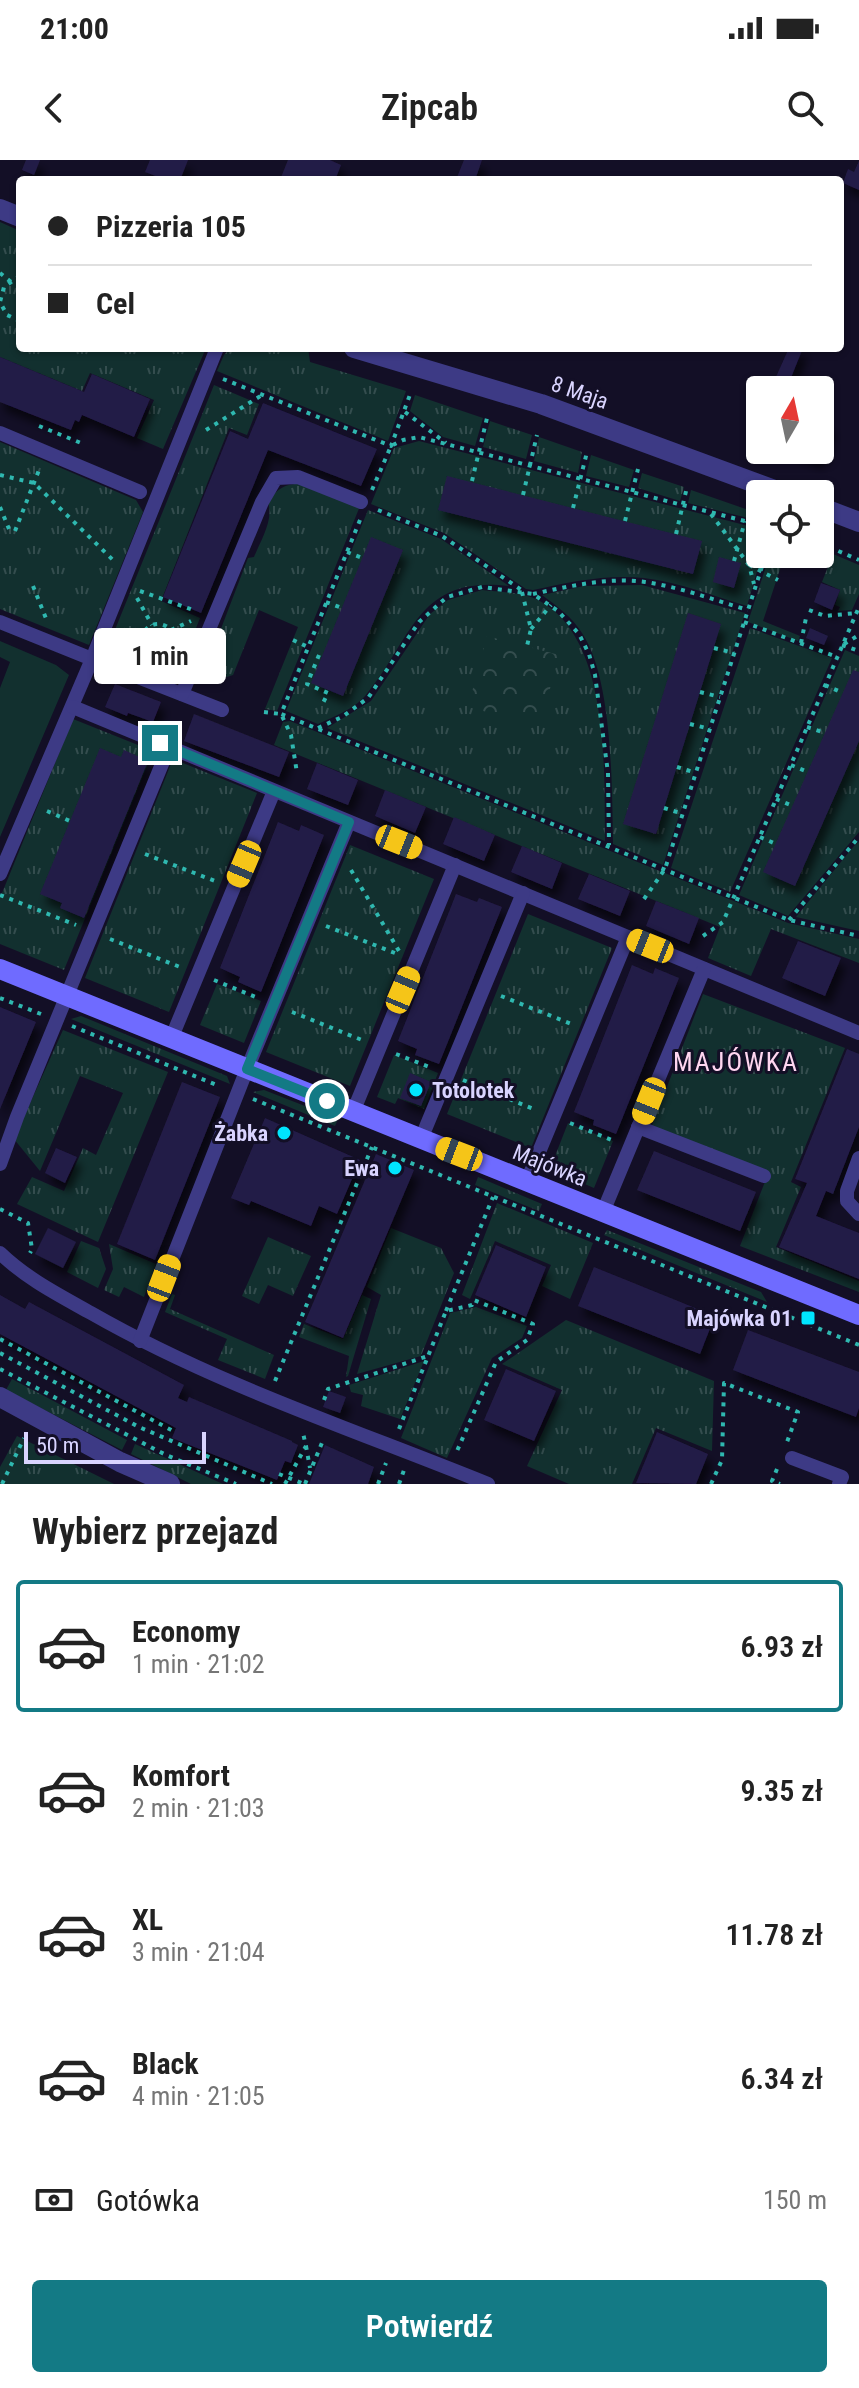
<!DOCTYPE html>
<html lang="pl">
<meta charset="utf-8">
<style>
body{margin:0;font-family:"Roboto Condensed",sans-serif;background:#f6f6f6;color:#222;height:100vh;display:flex;flex-direction:column;font-size:30px;white-space:nowrap}
*{box-sizing:border-box;margin:0}
p{font-size:26px;color:#767676}
.icon{flex:none;width:44px;height:44px;fill:none;stroke:currentColor;stroke-width:2;stroke-linecap:round;stroke-linejoin:round}
.map{position:relative;height:1324px;overflow:hidden}
.panel{display:flex;flex-direction:column;background:#fff;flex:1}
.panel>*{flex:none}
.top-card{position:absolute;left:16px;top:16px;width:828px;height:176px;border-radius:8px;box-shadow:0 2px 6px #0004;display:grid;align-content:center;height:176px;padding:0 32px;background:#fff}
.needle{width:52px;rotate:9deg}
.tools{position:absolute;left:746px;top:216px;display:grid;gap:16px}
.tools a{display:grid;place-items:center;width:88px;height:88px;border-radius:8px;background:#fff;box-shadow:0 2px 6px #0004;font-size:40px}
.scale{position:absolute;left:24px;bottom:20px;width:182px;box-sizing:border-box;padding-left:8px;border:4px solid #d9d4ff;border-top:0;font-size:22px;line-height:28px;white-space:nowrap;color:#d9d4ff;-webkit-text-stroke:6px #130f26;paint-order:stroke}
.end{position:absolute;width:36px;height:36px;margin:-18px;border:10px solid #137a85;background:#fff;box-shadow:0 0 0 4px #fff}
.from{border-radius:50%}
.bubble{position:absolute;height:56px;border-radius:8px;background:#fff;box-shadow:0 2px 6px #0004;font-size:26px;font-weight:600;line-height:56px;text-align:center}
.car{position:absolute;width:24px;height:48px;margin:-24px -12px;border-radius:10px;box-shadow:0 0 6px 2px #0007;background:linear-gradient(#f5c518 24%,#345 0 40%,#f5c518 0 76%,#345 0 86%,#f5c518 0)}
.top-card b{display:flex;align-items:center;gap:28px;height:76px;font-size:30px}
.top-card b+b{border-top:2px solid #e0e0e0}
.top-card i{width:20px;height:20px;background:#222}
ul{padding:0;list-style:none}
li{display:flex;align-items:center;gap:24px;height:132px;margin:0 16px 12px;padding:0 16px;border:4px solid transparent;border-radius:8px}
li div{flex:1}
li b{display:block;font-size:30px}
li em{font-style:normal;font-weight:600}
li.selected{border-color:#137a85}
li>.icon{width:72px;height:72px;stroke-width:1.5}
h2{padding:0 32px;font-size:36px;line-height:96px}
.pay{display:flex;align-items:center;gap:20px;height:88px;padding:0 32px;font-size:30px}
.pay p{margin-inline-start:auto}
.button{display:flex;gap:16px;margin-top:auto;padding:16px 32px}
.button a{flex:1;height:92px;border-radius:8px;background:#137a85;color:#fff;font-size:32px;font-weight:600;line-height:92px;text-align:center}
.status{display:flex;justify-content:space-between;align-items:center;height:56px;padding:0 40px;background:#fff;direction:ltr}
.status svg{height:22px;fill:currentColor}
header{display:flex;justify-content:space-between;align-items:center;height:104px;padding:0 32px;background:#fff;font-size:36px;font-weight:600}
.map>svg:first-child{display:block}
</style>
<div class="status"><b>21:00</b><svg viewBox="0 0 49 12"><path d="M0 12V9h3v3zM5 12V6h3v6zM10 12V3h3v9zM15 12V0h3v12zM26 1h20v11H26zM47 4h2v5h-2z"/></svg></div>
<header><svg class="icon" aria-label="back" viewBox="0 0 24 24"><path d="M15 5l-7 7 7 7"/></svg>Zipcab<svg class="icon" aria-label="search" viewBox="0 0 24 24"><circle cx="10" cy="10" r="6"/><path d="M15 15l6 6"/></svg></header>
<div class="map">
<svg width="859" height="1324" viewBox="0 0 859 1324">
<defs>
<pattern id="grass-tufts" width="24" height="20" patternUnits="userSpaceOnUse" patternTransform="scale(2)"><rect width="24" height="20" fill="#12302f"/><path d="M3 7l-1-3M5 7V3M7 7l1-3M15 17l-1-3M17 17v-4M19 17l1-3" fill="none" stroke="#344d4e"/></pattern>
<pattern id="park-crowns" width="20" height="18" patternUnits="userSpaceOnUse" patternTransform="scale(2)"><rect width="20" height="18" fill="#12302f"/><path d="M2 6a3 3 0 1 1 6 0M12 15a3 3 0 1 1 6 0" fill="none" stroke="#344d4e"/></pattern>
<filter id="shadow"><feDropShadow dx="5" dy="9" stdDeviation="4" flood-color="#0009"/></filter>
</defs>
<rect width="100%" height="100%" fill="#130f26"/>
<g fill="url(#grass-tufts)">
<polygon points="0,62 20,71 20,188 206,188 163,289 137,278 154,240 90,213 82,231 0,197"/>
<polygon points="230,188 308,188 310,202 406,231 388,281 217,211 224,195"/>
<polygon points="214,225 259,244 247,275 229,268 161,441 200,458 181,506 174,515 169,516 106,492"/>
<polygon points="415,235 483,258 475,286 443,277 410,251"/>
<polygon points="490,261 532,275 526,299 483,287"/>
<polygon points="539,277 582,292 578,313 534,301"/>
<path d="M419,281L760,369V394H762L747,446C713,436 679,422 644,418C607,414 569,422 533,430L526,429L444,373L371,344L394,288Z"/>
<polygon points="0,282 136,340 143,352 89,485 0,449"/>
<polygon points="591,295 634,310 629,327 586,316"/>
<polygon points="642,313 684,327 680,341 638,328"/>
<path d="M305,323L360,346L277,551L265,549L298,467L259,450L233,515L227,517L206,508L248,398L254,397C261,380 274,359 268,343C278,326 287,324 305,323Z"/>
<polygon points="691,330 760,354 760,361 688,343"/>
<path d="M368,350L441,379L509,426C416,415 413,479 365,536C354,549 333,557 318,564L286,551Z"/>
<polygon points="770,394 785,394 763,461 800,476 798,481 748,462"/>
<polygon points="833,394 859,405 859,434 852,450 838,451 840,447 835,445 840,430 822,422"/>
<path d="M642,425L745,453L663,705L613,684C612,629 613,519 582,473C572,457 557,446 542,435L584,426Z"/>
<path d="M482,430C497,432 517,432 531,437C611,468 604,611 605,681L327,568L371,541L430,454L448,440Z"/>
<polygon points="750,468 832,498 730,732 671,708"/>
<polygon points="845,490 859,496 859,672 788,756 739,735"/>
<polygon points="73,559 153,591 64,810 0,784 0,738"/>
<polygon points="290,561 788,763 859,779 859,803 771,769 751,816 708,798 720,767 274,585 283,562"/>
<polygon points="173,599 257,633 169,852 85,818"/>
<polygon points="859,682 859,771 796,757 854,686"/>
<polygon points="350,685 434,719 350,926 266,892"/>
<polygon points="528,754 612,788 531,988 447,954"/>
<polygon points="217,824 261,841 244,883 200,865"/>
<polygon points="703,834 845,888 791,1022 801,1027 776,1087 859,1121 859,1132 740,1086 768,1014 651,968"/>
<polygon points="81,856 227,916 230,924 71,859"/>
<polygon points="63,870 168,912 98,1082 17,1044 32,1017 64,1031 83,988 96,995 123,933 80,916 40,1011 14,979"/>
<polygon points="394,895 438,913 424,949 398,938 395,944 377,937"/>
<polygon points="264,930 338,959 335,966 253,932"/>
<polygon points="568,963 613,981 594,1028 550,1009"/>
<polygon points="478,1017 542,1044 539,1051 475,1025"/>
<polygon points="497,1043 593,1083 570,1139 542,1126 551,1105 495,1081 470,1139 462,1135"/>
<polygon points="391,1068 441,1088 454,1113 421,1196 357,1214 381,1135 367,1127"/>
<polygon points="607,1070 761,1132 767,1142 604,1075"/>
<polygon points="268,1077 311,1096 293,1136 268,1125 259,1144 242,1136"/>
<polygon points="81,1081 99,1088 106,1109 98,1128 67,1112"/>
<polygon points="109,1084 156,1104 144,1137 124,1127 119,1137 104,1130 113,1109"/>
<polygon points="172,1134 175,1135 170,1149 274,1195 265,1219 218,1200 227,1179 165,1152"/>
<polygon points="362,1135 371,1139 348,1216 346,1217 349,1196 299,1177 304,1164 343,1179"/>
<polygon points="476,1147 527,1166 522,1178 492,1198 447,1298 401,1278 450,1153"/>
<polygon points="566,1160 714,1221 712,1291 656,1268 632,1324 569,1324 527,1306 562,1230 502,1204"/>
<polygon points="424,1201 400,1259 361,1246 363,1235 351,1232 349,1225"/>
<polygon points="12,1219 127,1280 122,1290 6,1230"/>
<polygon points="17,1276 114,1324 0,1324 0,1307"/>
<polygon points="135,1284 223,1324 191,1324 131,1294"/>
</g>
<polygon fill="url(#park-crowns)" points="487,476 559,495 540,566 468,547"/>
<polygon fill="#12302f" points="0,481 56,505 69,515 0,677 0,528 10,502 0,497"/>
<g fill="#241b47" filter="url(#shadow)">
<polygon points="26,0 40,0 34,15 22,10"/>
<polygon points="150,0 188,0 180,20 166,20 145,12"/>
<polygon points="288,0 330,0 341,5 335,20 280,20"/>
<polygon points="464,0 482,0 475,20 456,20"/>
<polygon points="859,1 859,30 843,23 848,9 854,12"/>
<polygon points="789,188 803,188 786,230 777,230 771,228"/>
<polygon points="0,197 84,232 92,214 150,239 134,277 82,255 79,262 75,260 71,270 0,242"/>
<polygon points="263,243 377,289 361,326 268,290 201,453 163,437 230,271 248,279"/>
<polygon points="820,260 831,265 818,300 792,290 820,290"/>
<polygon points="447,316 702,381 693,414 438,350"/>
<polygon points="371,377 403,390 343,536 311,523"/>
<polygon points="719,397 741,403 734,428 713,422"/>
<polygon points="821,423 840,430 832,450 814,442"/>
<polygon points="688,453 721,464 656,674 623,664"/>
<polygon points="810,468 828,476 824,485 806,478"/>
<polygon points="853,510 859,512 859,581 795,726 763,712"/>
<polygon points="115,524 161,542 153,562 128,553 127,556 105,547"/>
<polygon points="194,554 289,592 279,617 184,581"/>
<polygon points="100,588 121,597 124,590 148,601 84,758 60,748 62,743 40,734"/>
<polygon points="317,603 358,620 348,645 307,629"/>
<polygon points="385,630 426,647 415,673 375,656"/>
<polygon points="454,657 495,675 484,701 443,684"/>
<polygon points="278,662 299,671 301,665 324,675 261,832 238,822 240,817 220,808"/>
<polygon points="522,686 562,703 552,729 511,712"/>
<polygon points="589,714 630,731 620,756 578,739"/>
<polygon points="456,734 477,742 479,738 502,747 439,904 415,895 417,889 398,881"/>
<polygon points="656,741 699,758 689,784 646,766"/>
<polygon points="798,781 841,798 825,836 782,818"/>
<polygon points="632,805 653,814 655,808 679,818 616,974 593,965 594,960 574,952"/>
<polygon points="0,847 36,862 0,949"/>
<polygon points="847,889 859,894 859,967 833,1034 826,1031 816,1056 859,1073 859,1119 779,1087 807,1023 795,1019"/>
<polygon points="410,913 431,922 421,946 400,938"/>
<polygon points="182,922 220,937 155,1100 117,1084"/>
<polygon points="265,958 360,1000 337,1054 319,1046 311,1066 251,1041 249,1045 231,1038"/>
<polygon points="56,988 77,997 65,1023 45,1013"/>
<polygon points="654,991 756,1032 740,1071 637,1030"/>
<polygon points="376,994 414,1010 343,1178 305,1162"/>
<polygon points="48,1068 76,1082 63,1108 35,1094"/>
<polygon points="496,1085 546,1107 526,1157 475,1135"/>
<polygon points="594,1107 715,1156 700,1194 578,1146"/>
<polygon points="0,1135 25,1149 29,1142 184,1225 178,1238 187,1242 189,1237 292,1281 292,1282 298,1285 291,1303 285,1301 277,1320 172,1278 176,1268 0,1174"/>
<polygon points="748,1170 859,1212 859,1248 856,1257 733,1210"/>
<polygon points="506,1209 556,1231 534,1281 484,1260"/>
<polygon points="329,1231 346,1237 340,1253 323,1247"/>
<polygon points="657,1272 708,1294 696,1324 636,1323"/>
<polygon points="325,1285 374,1307 368,1324 309,1324"/>
</g>
<g fill="none" stroke-linecap="round" stroke-linejoin="round">
<g stroke="#2fb8b0" stroke-width="4" stroke-dasharray="4 6" stroke-linecap="butt">
<polyline points="0,113 11,122"/>
<polyline points="20,116 4,127 0,142 7,155 20,161"/>
<polyline points="223,219 391,286 411,232"/>
<polyline points="405,252 446,283"/>
<polyline points="39,266 81,283"/>
<polyline points="206,270 262,235"/>
<polyline points="0,315 34,323 113,400"/>
<polyline points="472,321 487,258"/>
<polyline points="372,330 391,286 403,280 419,277 760,365"/>
<polyline points="523,335 537,275"/>
<polyline points="0,347 9,369"/>
<polyline points="573,348 587,292"/>
<polyline points="378,350 442,376 523,431"/>
<polyline points="711,354 749,405 754,424"/>
<polyline points="360,360 281,554 789,760 859,776"/>
<polyline points="625,361 638,309"/>
<polyline points="15,371 39,310"/>
<polyline points="676,374 687,327"/>
<polyline points="820,383 859,400"/>
<polyline points="347,392 362,398"/>
<polyline points="734,401 745,361"/>
<polyline points="749,405 778,420"/>
<polyline points="33,426 47,461"/>
<polyline points="140,431 196,451"/>
<polyline points="522,432 531,469 527,486"/>
<path d="M533,434C570,426 608,417 645,422C680,427 714,440 748,450"/>
<polyline points="137,438 152,465"/>
<polyline points="326,442 342,448"/>
<polyline points="809,450 825,456 857,453"/>
<polyline points="744,462 837,497"/>
<circle cx="158" cy="480" r="16"/>
<polyline points="531,469 551,445"/>
<polyline points="171,470 191,461"/>
<polyline points="293,480 308,487"/>
<polyline points="801,483 806,458"/>
<polyline points="844,484 859,475"/>
<polyline points="842,485 859,491"/>
<polyline points="118,488 142,480"/>
<polyline points="714,488 734,493"/>
<polyline points="319,495 307,524 328,533 321,547"/>
<polyline points="825,525 843,533"/>
<polyline points="700,532 720,537"/>
<polyline points="264,552 281,554 291,575 297,613"/>
<polyline points="690,564 710,569"/>
<polyline points="807,567 825,573"/>
<polyline points="318,568 342,557 368,538 419,462 447,437 482,427 533,434 558,451 579,474 589,494 595,515 608,613 609,685"/>
<polyline points="791,605 808,612"/>
<polyline points="677,607 696,613"/>
<polyline points="776,639 793,646"/>
<polyline points="664,648 683,654"/>
<polyline points="47,651 70,661"/>
<polyline points="760,677 776,684"/>
<polyline points="145,694 215,721"/>
<polyline points="351,710 399,791"/>
<polyline points="0,735 76,765"/>
<polyline points="644,739 665,709 766,394"/>
<polyline points="789,760 859,677"/>
<polyline points="326,766 400,795"/>
<polyline points="703,776 723,762 859,447"/>
<polyline points="110,779 180,807"/>
<polyline points="214,820 258,838"/>
<polyline points="501,836 574,865"/>
<polyline points="0,838 41,854"/>
<polyline points="292,852 362,880"/>
<polyline points="72,866 219,926"/>
<polyline points="396,894 432,908"/>
<polyline points="463,920 536,950"/>
<polyline points="253,939 859,1185"/>
<polyline points="570,963 614,981"/>
<polyline points="0,1049 28,1063 32,1089 30,1093"/>
<polyline points="446,1151 493,1037"/>
<polyline points="0,1179 175,1272"/>
<polyline points="0,1193 139,1267 272,1324"/>
<polyline points="0,1209 166,1295 236,1324"/>
<polyline points="275,1221 372,987"/>
<polyline points="324,1240 328,1229 428,1196"/>
<polyline points="399,1269 446,1151 472,1145 474,1140 533,1164 527,1180 496,1202 457,1291"/>
<polyline points="306,1286 310,1308"/>
<polyline points="777,1309 772,1321 780,1324"/>
<polyline points="279,1314 304,1324"/>
<polyline points="2,1324 24,1278"/>
<polyline points="285,1324 306,1286 303,1273"/>
<polyline points="305,1324 324,1278"/>
<polyline points="378,1324 386,1303"/>
<polyline points="399,1324 404,1310"/>
<polyline points="711,1324 722,1300 724,1223 798,1252 787,1282"/>
</g>
<g stroke="#3d3a85" stroke-width="14">
<polyline points="217,188 92,499 222,550"/>
<polyline points="0,273 140,332"/>
<polyline points="0,462 92,499 0,714"/>
<polyline points="182,534 262,342 276,318 298,317 361,342"/>
<polyline points="73,547 859,873"/>
<polyline points="171,879 274,631"/>
<polyline points="353,952 455,705"/>
<polyline points="638,967 764,1016"/>
<polyline points="421,979 523,733"/>
<polyline points="859,998 847,1031 847,1041 859,1054"/>
<polyline points="0,1004 17,957 169,587"/>
<polyline points="527,1021 628,777"/>
<polyline points="603,1052 704,809"/>
<path d="M0,1093C27,1119 59,1135 91,1153C217,1225 355,1270 488,1324"/>
<polyline points="140,1181 247,909 349,662"/>
<polyline points="792,1298 842,1317 839,1324"/>
</g>
<g stroke="#3d3a85" stroke-width="20">
<polyline points="0,49 20,57"/>
<polyline points="354,188 541,244 785,334"/>
<polyline points="820,347 859,362"/>
<polyline points="0,1237 120,1302 170,1324"/>
</g>
<polyline stroke="#6f6bff" stroke-width="20" points="0,809 859,1155"/>
</g>
<g fill="none" stroke-linecap="round" stroke-linejoin="round">
<polyline stroke="#137a85" stroke-width="10" points="160,583 349,662 247,909 327,941"/>
</g>
<g fill="#00e5ff" stroke="#130f26" stroke-width="3">
<circle cx="416" cy="930" r="8"/>
<circle cx="284" cy="973" r="8"/>
<circle cx="395" cy="1008" r="8"/>
<rect x="800" y="1150" width="16" height="16" rx="4"/>
</g>
<g text-anchor="middle" stroke-width="6" stroke-linejoin="round" paint-order="stroke">
<g font-size="22" fill="#d9d4ff" stroke="#130f26">
<text transform="translate(580 232) rotate(19)" y="8">8 Maja</text>
<text transform="translate(550 1005) rotate(22)" y="8">Majówka</text>
</g>
<g font-size="22" font-weight="bold" fill="#d9d4ff" stroke="#130f26" text-anchor="end">
<text x="432" y="938" text-anchor="start">Totolotek</text>
<text x="268" y="981">Żabka</text>
<text x="379" y="1016">Ewa</text>
<text x="792" y="1166">Majówka 01</text>
</g>
<g font-size="26" letter-spacing="2" fill="#ffd6f0" stroke="#130f26">
<text x="736" y="911">MAJÓWKA</text>
</g>
</g>
</svg>
<div class="tools">
<a><svg class="needle" viewBox="-14 -14 28 28"><path d="M0-13l5 13h-10z" fill="#e53935"/><path d="M0 13l5-13h-10z" fill="#767676"/></svg></a>
<a><svg class="icon" aria-label="locate" viewBox="0 0 24 24"><circle cx="12" cy="12" r="6"/><path d="M12 2v4M12 18v4M2 12h4M18 12h4"/></svg></a>
</div>
<div class="scale">50 m</div>
<i class="end from" style="left:327px;top:941px"></i>
<i class="end" style="left:160px;top:583px"></i>
<div class="bubble" style="left:94px;top:468px;width:132px">1 min</div>
<i class="car" style="left:399px;top:682px;rotate:112deg"></i>
<i class="car" style="left:244px;top:704px;rotate:203deg"></i>
<i class="car" style="left:650px;top:786px;rotate:292deg"></i>
<i class="car" style="left:403px;top:830px;rotate:23deg"></i>
<i class="car" style="left:649px;top:941px;rotate:202deg"></i>
<i class="car" style="left:459px;top:994px;rotate:291deg"></i>
<i class="car" style="left:164px;top:1118px;rotate:21deg"></i>
<div class="top-card">
<b><i class="from"></i>Pizzeria 105</b>
<b><i></i>Cel</b>
</div>
</div>
<section class="panel">
<h2>Wybierz przejazd</h2>
<ul>
<li class="selected"><svg class="icon" aria-label="car" viewBox="0 0 24 24"><path d="M5 17H2v-5l4-1 3-4h7l3 4 3 1v5h-3M9 17h6M6 11h13"/><circle cx="7" cy="17" r="2"/><circle cx="17" cy="17" r="2"/></svg><div><b>Economy</b><p>1 min · 21:02</p></div><em>6.93 zł</em></li>
<li><svg class="icon" aria-label="car" viewBox="0 0 24 24"><path d="M5 17H2v-5l4-1 3-4h7l3 4 3 1v5h-3M9 17h6M6 11h13"/><circle cx="7" cy="17" r="2"/><circle cx="17" cy="17" r="2"/></svg><div><b>Komfort</b><p>2 min · 21:03</p></div><em>9.35 zł</em></li>
<li><svg class="icon" aria-label="car" viewBox="0 0 24 24"><path d="M5 17H2v-5l4-1 3-4h7l3 4 3 1v5h-3M9 17h6M6 11h13"/><circle cx="7" cy="17" r="2"/><circle cx="17" cy="17" r="2"/></svg><div><b>XL</b><p>3 min · 21:04</p></div><em>11.78 zł</em></li>
<li><svg class="icon" aria-label="car" viewBox="0 0 24 24"><path d="M5 17H2v-5l4-1 3-4h7l3 4 3 1v5h-3M9 17h6M6 11h13"/><circle cx="7" cy="17" r="2"/><circle cx="17" cy="17" r="2"/></svg><div><b>Black</b><p>4 min · 21:05</p></div><em>6.34 zł</em></li>
</ul>
<div class="pay"><svg class="icon" aria-label="cash" viewBox="0 0 24 24"><path d="M3 7h18v10H3z"/><circle cx="12" cy="12" r="2"/></svg>Gotówka<p>150 m</p></div>
<div class="button"><a>Potwierdź</a></div>
</section>
